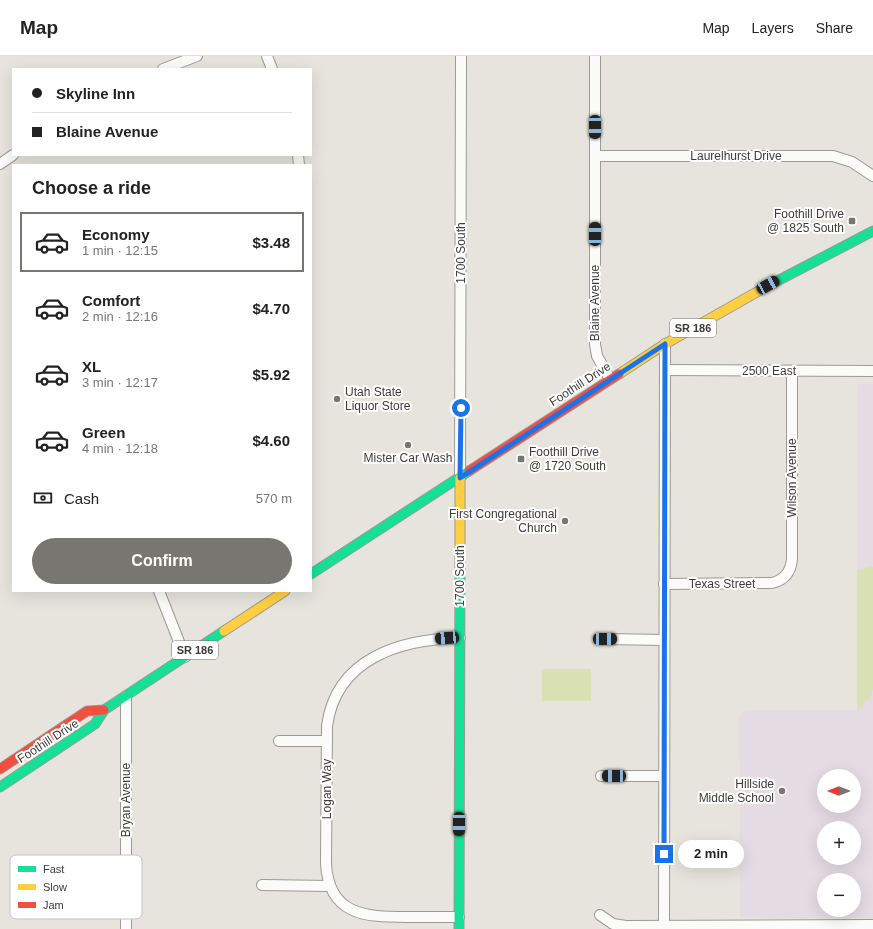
<!DOCTYPE html>
<meta charset="utf-8">
<style>
body{margin:0;font-family:Arial,sans-serif;background:#f6f6f6;color:#222;height:100vh;display:flex;flex-direction:column;font-size:15px;white-space:nowrap}
*{box-sizing:border-box;margin:0}
p{font-size:13px;color:#767676}
.icon{flex:none;width:22px;height:22px;fill:none;stroke:currentColor;stroke-width:2;stroke-linecap:round;stroke-linejoin:round}
.map{position:relative;flex:1;overflow:hidden}
.panel{position:absolute;left:12px;top:108px;width:300px;height:428px;display:flex;flex-direction:column;background:#fff;border-radius:0px;box-shadow:0 4px 16px #0002}
.panel>*{flex:none}
.banner{position:absolute;left:12px;top:12px;width:300px;height:88px;border-radius:0px;box-shadow:0 4px 16px #0002;display:grid;align-content:center;height:88px;padding:0 20px;background:#fff}
.needle{width:26px;rotate:270deg}
.fabs{position:absolute;left:817px;top:713px;display:grid;gap:8px}
.fabs a{display:grid;place-items:center;width:44px;height:44px;border-radius:50%;background:#fff;box-shadow:0 4px 16px #0002;font-size:20px}
.end{position:absolute;width:18px;height:18px;margin:-9px;border:5px solid #1a73e8;background:#fff;box-shadow:0 0 0 2px #fff}
.from{border-radius:50%}
.bubble{position:absolute;height:28px;border-radius:14px;background:#fff;box-shadow:0 4px 16px #0002;font-size:13px;font-weight:700;line-height:28px;text-align:center}
.car{position:absolute;width:12px;height:24px;margin:-12px -6px;border-radius:5px;box-shadow:0 0 3px 1px #0007;background:linear-gradient(#222 24%,#8ab4d8 0 40%,#222 0 76%,#8ab4d8 0 86%,#222 0)}
.banner b{display:flex;align-items:center;gap:14px;height:38px;font-size:15px}
.banner b+b{border-top:1px solid #e0e0e0}
.banner i{width:10px;height:10px;background:#222}
ul{padding:0;list-style:none}
li{display:flex;align-items:center;gap:12px;height:60px;margin:0 8px 6px;padding:0 12px;border:2px solid transparent;border-radius:0px}
li div{flex:1}
li b{display:block;font-size:15px}
li em{font-style:normal;font-weight:700}
li.selected{border-color:#787671}
li>.icon{width:36px;height:36px;stroke-width:1.5}
h2{padding:0 20px;font-size:18px;line-height:48px}
.pay{display:flex;align-items:center;gap:10px;height:44px;padding:0 20px;font-size:15px}
.pay p{margin-inline-start:auto}
.cta{display:flex;gap:8px;margin-top:auto;padding:8px 20px}
.cta a{flex:1;height:46px;border-radius:24px;background:#787671;color:#fff;font-size:16px;font-weight:700;line-height:46px;text-align:center}
header{display:flex;align-items:center;gap:24px;box-sizing:border-box;height:56px;padding:0 20px;background:#fff;border-bottom:1px solid #e0e0e0}
header strong{font-size:19px}
nav{display:flex;gap:22px;margin-inline-start:auto;font-size:14px}
.map>svg:first-child{display:block}
</style>
<header>
<strong>Map</strong>
<nav><a>Map</a><a>Layers</a><a>Share</a></nav>
</header>
<div class="map">
<svg width="873" height="873" viewBox="0 0 873 873">
<rect width="100%" height="100%" fill="#e6e4dd"/>
<path fill="#e5dce3" fill-rule="evenodd" d="M858,328H873V862H740L739,661L745,654H857ZM824,720H854V750H824ZM824,772H854V802H824ZM824,824H854V854H824Z"/>
<g fill="#dae2b5">
<polygon points="870,510 873,511 873,633 870,643 865,644 863,651 857,654 857,515"/>
<rect x="542" y="613" width="49" height="32"/>
</g>
<g fill="none" stroke-linecap="round" stroke-linejoin="round">
<g stroke="#9b9a95" stroke-width="12">
<g id="street">
<polyline points="267,0 272,13"/>
<polyline points="595,0 595,288 597,300 610,323"/>
<polyline points="163,13 197,0"/>
<polyline points="298,99 299,109"/>
<polyline points="595,100 833,100 852,106 873,120"/>
<polyline points="0,108 13,99"/>
<polyline points="665,314 873,315"/>
<polyline points="460,422 461,0"/>
<path d="M664,528L772,527C785,524 791,515 792,503V315"/>
<polyline points="159,535 185,601"/>
<polyline points="605,583 664,584"/>
<polyline points="279,685 327,685"/>
<polyline points="601,720 664,720"/>
<polyline points="262,829 330,830"/>
<polyline points="600,859 613,868 626,870 873,869"/>
<path d="M459,861C441,861 424,861 406,861C365,861 329,859 326,808L327,670C336,602 401,583 460,582"/>
<polyline points="664,870 665,288"/>
<polyline points="126,873 126,640"/>
</g>
</g>
<g stroke="#9b9a95" stroke-width="11">
<g id="fast">
<polyline points="764,232 873,175"/>
<polyline points="311,518 469,415"/>
<polyline points="0,731 95,668 104,654 224,575"/>
<polyline points="459,873 460,511"/>
</g>
</g>
<g stroke="#9b9a95" stroke-width="11">
<g id="slow">
<polyline points="619,318 665,288 764,232"/>
<polyline points="460,511 460,422"/>
<polyline points="224,575 285,535"/>
</g>
</g>
<g stroke="#9b9a95" stroke-width="11">
<g id="jam">
<polyline points="469,415 619,318"/>
<polyline points="0,713 87,655 104,654"/>
</g>
</g>
<use href="#street" stroke="#fbfbfa" stroke-width="10"/>
<use href="#fast" stroke="#16e098" stroke-width="9"/>
<use href="#slow" stroke="#ffcf43" stroke-width="9"/>
<use href="#jam" stroke="#f24e42" stroke-width="9"/>
</g>
<g fill="none" stroke-linecap="round" stroke-linejoin="round">
<polyline stroke="#1a73e8" stroke-width="5" points="461,352 460,422 665,288 664,798"/>
</g>
<g fill="#787671" stroke="#fff" stroke-width="1.5">
<rect x="848" y="161" width="8" height="8" rx="2"/>
<circle cx="337" cy="343" r="4"/>
<circle cx="408" cy="389" r="4"/>
<rect x="517" y="399" width="8" height="8" rx="2"/>
<circle cx="565" cy="465" r="4"/>
<circle cx="782" cy="735" r="4"/>
</g>
<g text-anchor="middle" stroke-width="4" stroke-linejoin="round" paint-order="stroke">
<g fill="#fff" stroke="#777673" stroke-width="1">
<rect x="670" y="263" width="46" height="18" rx="3"/>
<rect x="172" y="585" width="46" height="18" rx="3"/>
</g>
<g font-size="11" font-weight="bold" fill="#3d3b37">
<text x="693" y="276">SR 186</text>
<text x="195" y="598">SR 186</text>
</g>
<g font-size="12" fill="#3d3b37" stroke="#fff">
<text x="736" y="104">Laurelhurst Drive</text>
<text transform="translate(461 197) rotate(-90)" y="4">1700 South</text>
<text transform="translate(595 247) rotate(-90)" y="4">Blaine Avenue</text>
<text x="769" y="319">2500 East</text>
<text transform="translate(580 328) rotate(-33)" y="4">Foothill Drive</text>
<text transform="translate(792 422) rotate(-90)" y="4">Wilson Avenue</text>
<text transform="translate(460 520) rotate(-90)" y="4">1700 South</text>
<text x="722" y="532">Texas Street</text>
<text transform="translate(48 685) rotate(-33)" y="4">Foothill Drive</text>
<text transform="translate(327 733) rotate(-90)" y="4">Logan Way</text>
<text transform="translate(126 744) rotate(-90)" y="4">Bryan Avenue</text>
</g>
<g font-size="12" fill="#3d3b37" stroke="#fff" text-anchor="end">
<text x="844" y="162">Foothill Drive<tspan x="844" dy="14">@ 1825 South</tspan></text>
<text x="345" y="340" text-anchor="start">Utah State<tspan x="345" dy="14">Liquor Store</tspan></text>
<text x="529" y="400" text-anchor="start">Foothill Drive<tspan x="529" dy="14">@ 1720 South</tspan></text>
<text x="408" y="406" text-anchor="middle">Mister Car Wash</text>
<text x="557" y="462">First Congregational<tspan x="557" dy="14">Church</tspan></text>
<text x="774" y="732">Hillside<tspan x="774" dy="14">Middle School</tspan></text>
</g>
</g>
<rect x="10" y="799" width="132" height="64" rx="6" fill="#fff" stroke="#c5c4c3" stroke-width="1"/>
<rect x="18" y="810" width="18" height="6" fill="#16e098"/>
<rect x="18" y="828" width="18" height="6" fill="#ffcf43"/>
<rect x="18" y="846" width="18" height="6" fill="#f24e42"/>
<g font-size="11" fill="#3d3b37">
<text x="43" y="817">Fast</text>
<text x="43" y="835">Slow</text>
<text x="43" y="853">Jam</text>
</g>
</svg>
<div class="fabs">
<a><svg class="needle" viewBox="-14 -14 28 28"><path d="M0-13l5 13h-10z" fill="#e53935"/><path d="M0 13l5-13h-10z" fill="#767676"/></svg></a>
<a>+</a>
<a>−</a>
</div>
<i class="end from" style="left:461px;top:352px"></i>
<i class="end" style="left:664px;top:798px"></i>
<div class="bubble" style="left:678px;top:784px;width:66px">2 min</div>
<i class="car" style="left:595px;top:71px;rotate:180deg"></i>
<i class="car" style="left:595px;top:178px;rotate:0deg"></i>
<i class="car" style="left:768px;top:229px;rotate:61deg"></i>
<i class="car" style="left:447px;top:582px;rotate:266deg"></i>
<i class="car" style="left:605px;top:583px;rotate:90deg"></i>
<i class="car" style="left:614px;top:720px;rotate:270deg"></i>
<i class="car" style="left:459px;top:768px;rotate:180deg"></i>
<div class="banner">
<b><i class="from"></i>Skyline Inn</b>
<b><i></i>Blaine Avenue</b>
</div>
<section class="panel">
<h2>Choose a ride</h2>
<ul>
<li class="selected"><svg class="icon" aria-label="car" viewBox="0 0 24 24"><path d="M5 17H2v-5l4-1 3-4h7l3 4 3 1v5h-3M9 17h6M6 11h13"/><circle cx="7" cy="17" r="2"/><circle cx="17" cy="17" r="2"/></svg><div><b>Economy</b><p>1 min · 12:15</p></div><em>$3.48</em></li>
<li><svg class="icon" aria-label="car" viewBox="0 0 24 24"><path d="M5 17H2v-5l4-1 3-4h7l3 4 3 1v5h-3M9 17h6M6 11h13"/><circle cx="7" cy="17" r="2"/><circle cx="17" cy="17" r="2"/></svg><div><b>Comfort</b><p>2 min · 12:16</p></div><em>$4.70</em></li>
<li><svg class="icon" aria-label="car" viewBox="0 0 24 24"><path d="M5 17H2v-5l4-1 3-4h7l3 4 3 1v5h-3M9 17h6M6 11h13"/><circle cx="7" cy="17" r="2"/><circle cx="17" cy="17" r="2"/></svg><div><b>XL</b><p>3 min · 12:17</p></div><em>$5.92</em></li>
<li><svg class="icon" aria-label="car" viewBox="0 0 24 24"><path d="M5 17H2v-5l4-1 3-4h7l3 4 3 1v5h-3M9 17h6M6 11h13"/><circle cx="7" cy="17" r="2"/><circle cx="17" cy="17" r="2"/></svg><div><b>Green</b><p>4 min · 12:18</p></div><em>$4.60</em></li>
</ul>
<div class="pay"><svg class="icon" aria-label="cash" viewBox="0 0 24 24"><path d="M3 7h18v10H3z"/><circle cx="12" cy="12" r="2"/></svg>Cash<p>570 m</p></div>
<div class="cta"><a>Confirm</a></div>
</section>
</div>
